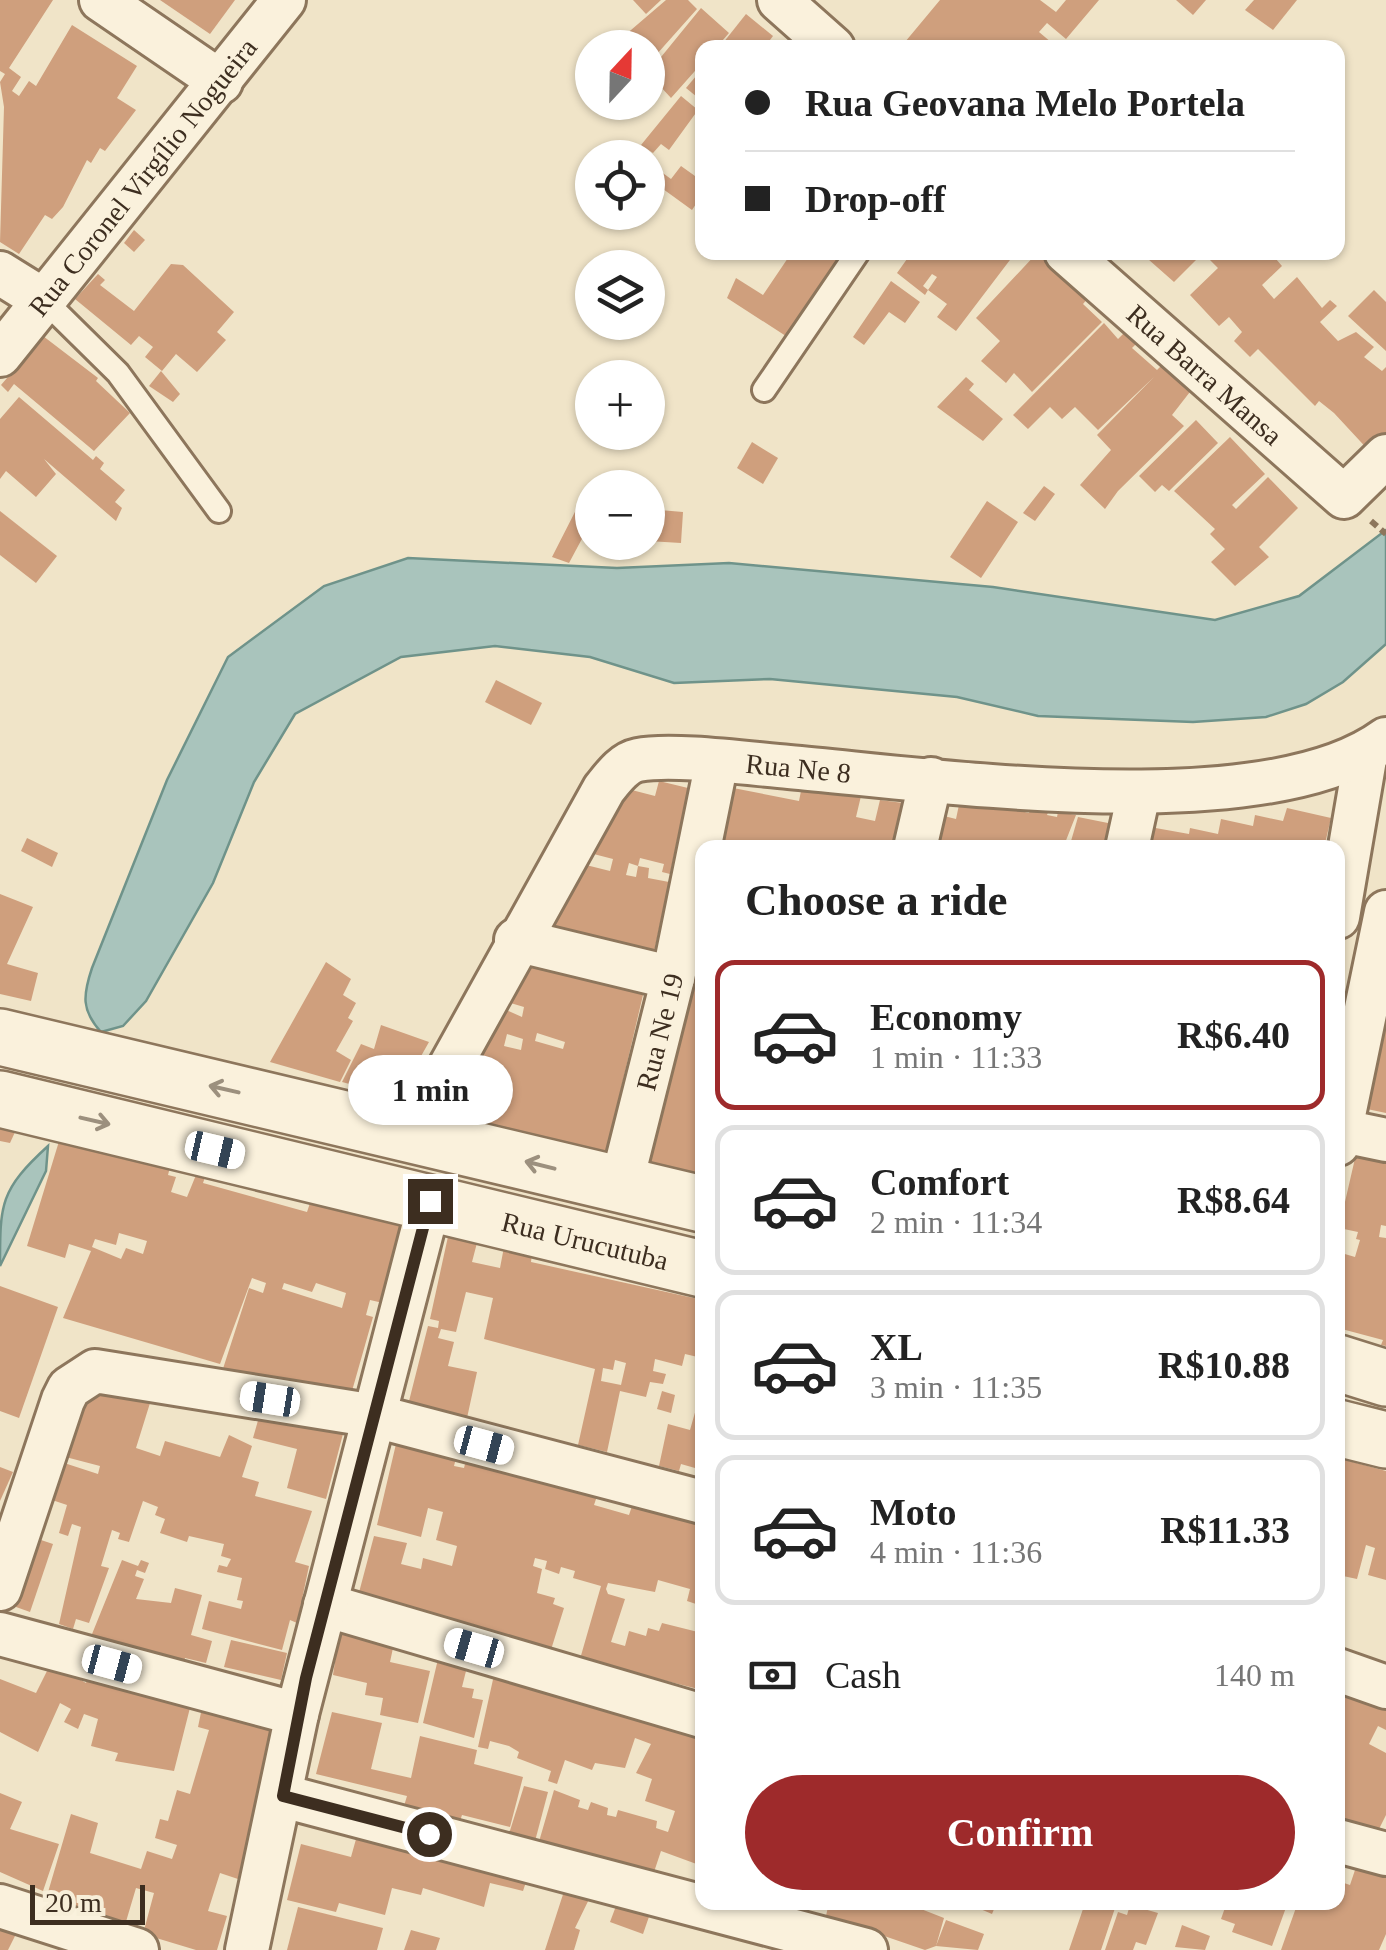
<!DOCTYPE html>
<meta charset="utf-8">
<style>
body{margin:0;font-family:"Times New Roman",serif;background:#f2f2f2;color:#222;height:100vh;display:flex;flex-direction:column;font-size:38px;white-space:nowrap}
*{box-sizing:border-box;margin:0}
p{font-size:32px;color:#767676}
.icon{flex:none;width:55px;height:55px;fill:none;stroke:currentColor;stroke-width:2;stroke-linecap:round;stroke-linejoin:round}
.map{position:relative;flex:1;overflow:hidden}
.details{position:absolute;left:695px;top:840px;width:650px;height:1070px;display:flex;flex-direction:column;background:#fff;border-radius:20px;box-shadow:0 2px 8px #0004}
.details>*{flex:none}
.hud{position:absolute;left:695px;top:40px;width:650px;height:220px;border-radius:20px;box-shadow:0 2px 8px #0004;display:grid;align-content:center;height:220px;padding:0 50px;background:#fff}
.needle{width:65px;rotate:22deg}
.controls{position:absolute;left:575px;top:30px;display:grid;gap:20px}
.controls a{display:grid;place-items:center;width:90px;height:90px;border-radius:50%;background:#fff;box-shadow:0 2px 8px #0004;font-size:50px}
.scale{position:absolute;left:30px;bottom:25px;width:115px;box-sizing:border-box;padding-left:10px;border:5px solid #3d2e20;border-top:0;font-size:28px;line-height:35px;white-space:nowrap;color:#3d2e20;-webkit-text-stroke:8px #f7eed8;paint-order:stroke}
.end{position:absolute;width:45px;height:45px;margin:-22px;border:12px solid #3d2e20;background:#fff;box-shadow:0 0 0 5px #fff}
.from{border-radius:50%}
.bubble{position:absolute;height:70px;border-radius:35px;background:#fff;box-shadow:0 2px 8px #0004;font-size:32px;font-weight:800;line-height:70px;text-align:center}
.car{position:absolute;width:30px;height:60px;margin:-30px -15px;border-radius:12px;box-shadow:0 0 8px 2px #0007;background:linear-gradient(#fff 24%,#345 0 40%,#fff 0 76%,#345 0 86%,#fff 0)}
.hud b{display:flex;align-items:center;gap:35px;height:95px;font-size:38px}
.hud b+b{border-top:2px solid #e0e0e0}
.hud i{width:25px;height:25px;background:#222}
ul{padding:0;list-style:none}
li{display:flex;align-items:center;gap:30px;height:150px;margin:0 20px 15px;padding:0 30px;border:5px solid #e0e0e0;border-radius:20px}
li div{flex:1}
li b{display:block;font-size:38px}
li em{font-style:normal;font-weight:800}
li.active{border-color:#9e2a2b}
li>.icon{width:90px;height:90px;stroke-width:1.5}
h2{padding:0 50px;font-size:45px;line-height:120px}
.pay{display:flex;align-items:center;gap:25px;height:110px;padding:0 50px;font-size:38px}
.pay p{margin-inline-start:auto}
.cta{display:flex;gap:20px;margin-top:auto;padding:20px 50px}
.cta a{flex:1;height:115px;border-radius:60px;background:#9e2a2b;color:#fff;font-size:40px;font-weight:800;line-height:115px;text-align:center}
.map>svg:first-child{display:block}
</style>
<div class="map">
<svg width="1386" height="1950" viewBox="0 0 1386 1950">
<rect width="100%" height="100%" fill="#f0e4c8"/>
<g fill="#a9c4bc" stroke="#6f938a" stroke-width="2.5">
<path d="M1386,530V644L1343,682L1306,704L1266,717L1193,722L1038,716L957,697L770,679L674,683L590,657L495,646L401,657L295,714L254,782L213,883L146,1001L123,1026L101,1032C81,1010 83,995 92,968L167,780L228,657L324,586L408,558L617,568L729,563L993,587L1215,620L1299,596Z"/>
<path d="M48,1146L46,1171L0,1266C0,1203 0,1190 48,1146Z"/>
</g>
<g fill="#cf9f7d" fill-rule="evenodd">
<polygon points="0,0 53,0 9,68 21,77 12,91 19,96 29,81 36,86 72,25 137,66 117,98 136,110 105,151 100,148 91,163 87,160 63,207 52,219 45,215 19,254 0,242 4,107 0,82 5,74 0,71"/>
<polygon points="160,0 235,0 210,34"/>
<polygon points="633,0 661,0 646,14"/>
<polygon points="666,0 688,0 697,9 648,64 648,48 610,48"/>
<polygon points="940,0 1040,0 1056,12 1066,0 1099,0 1066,39 1047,23 1039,32 1058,48 1038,48 1031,42 1025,48 900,48"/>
<polygon points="1176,0 1206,0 1193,15"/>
<polygon points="1254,0 1297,0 1273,30 1245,10"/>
<polygon points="701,8 729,33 716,48 702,48 702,63 671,98 648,73"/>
<polygon points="746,14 773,36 764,48 719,48"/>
<polygon points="702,69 702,101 686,88"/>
<polygon points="681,96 698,110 669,150 661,144 653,153 641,145"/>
<polygon points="681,166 702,181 702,195 692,210 652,181 660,171 671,179"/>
<polygon points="134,230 145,240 134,252 124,243"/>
<polygon points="792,252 853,252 792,340 727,298 736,278 763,295"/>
<polygon points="912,252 1016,252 956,331 937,317 947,304 928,290 937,277 932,274 923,286 928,290 925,295 897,273"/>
<polygon points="1140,252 1270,252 1282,266 1262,285 1274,299 1297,277 1322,308 1330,300 1337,306 1320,322 1338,341 1356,332 1374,347 1364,357 1382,371 1386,367 1386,439 1372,454 1334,413 1319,401 1315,406 1258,349 1250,357 1234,341 1242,332 1229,317 1219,326 1190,295 1218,268 1203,253 1174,282"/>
<polygon points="1037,253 1089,297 1083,304 1102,322 1032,392 1014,373 1006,383 981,361 1000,341 976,318"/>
<polygon points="171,264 183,265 234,312 217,332 226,340 197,372 176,354 162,371 145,357 153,347 139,336 131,345 75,299 98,274 105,280 100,285 134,311"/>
<polygon points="891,281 920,302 905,323 889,312 864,345 853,337"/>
<polygon points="1374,290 1386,302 1386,351 1348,316"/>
<polygon points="1104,323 1118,339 1127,330 1140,340 1132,348 1157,370 1165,362 1193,388 1172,415 1184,426 1118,491 1105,509 1080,485 1111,450 1097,435 1154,377 1098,430 1075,407 1062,419 1050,407 1028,429 1013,415"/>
<polygon points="43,336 98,378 96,381 130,413 94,451 14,384 8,392 1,385"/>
<polygon points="161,371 180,394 173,402 149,386"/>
<polygon points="966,377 974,384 969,390 1003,419 983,441 937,407"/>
<polygon points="19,397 93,460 96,456 104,463 100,469 125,490 115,502 122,508 116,521 44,459 56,474 36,497 6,471 0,479 0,419"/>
<polygon points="1196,420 1218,443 1169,491 1162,485 1155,492 1139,476"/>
<polygon points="1230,437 1265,474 1232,505 1236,509 1268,477 1298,508 1259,547 1269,557 1235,586 1211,562 1225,549 1210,534 1215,529 1174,491"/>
<polygon points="752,442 778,458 763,484 737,468"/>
<polygon points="1044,486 1055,494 1035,521 1023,513"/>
<polygon points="987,501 1018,522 981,578 950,557"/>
<polygon points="579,504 592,510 592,536 584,535 569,563 552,557"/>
<polygon points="648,509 683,512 681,543 648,541"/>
<polygon points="0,511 57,556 36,583 0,555"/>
<polygon points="496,680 542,703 531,725 485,702"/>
<polygon points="659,781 688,788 670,874 662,872 664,864 640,858 638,866 629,863 626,875 636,877 638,866 649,868 648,878 669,882 654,952 546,926 578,863 610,871 613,859 582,851 612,804 619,807 624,788 655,796"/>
<polygon points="802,786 861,796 856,817 875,821 880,800 903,803 893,848 715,848 728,787 799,801"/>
<polygon points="960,800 1013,803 1012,809 1029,813 1031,806 1049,810 1047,815 1057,817 1058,812 1076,815 1063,848 928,848 936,814 956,819"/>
<polygon points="1287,808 1331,818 1324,848 1145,848 1150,827 1189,834 1190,828 1218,834 1221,819 1253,826 1255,815 1283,821"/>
<polygon points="1078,817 1113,824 1107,848 1069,848"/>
<polygon points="27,838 58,853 52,867 21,851"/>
<polygon points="0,894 33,907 7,964 38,973 31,1001 0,994"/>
<polygon points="701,949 702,949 702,1174 642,1161"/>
<path d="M523,950L646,982L606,1153L541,1137L432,1120ZM507,1002L524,1007L522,1017L504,1009ZM537,1033L565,1042L563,1049L535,1041ZM507,1034L523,1039L521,1050L504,1046Z"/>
<polygon points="326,962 351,979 343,995 356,1003 348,1018 353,1021 336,1051 351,1060 340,1082 270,1062"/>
<polygon points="381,1025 429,1042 398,1097 342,1082 361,1044 374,1049"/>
<polygon points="1384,1026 1386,1026 1386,1113 1367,1109"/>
<polygon points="0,1114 21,1119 10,1143 0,1141"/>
<path d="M60,1138L171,1163L168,1175L176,1177L171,1192L187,1197L196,1175L205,1177L203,1183L307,1212L310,1203L405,1223L383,1303L370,1300L366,1315L373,1317L348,1405L252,1374L248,1388L220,1378L249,1288L263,1293L266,1283L252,1278L220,1364L63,1318L91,1251L69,1244L65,1258L27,1246ZM119,1233L147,1241L143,1254L126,1248L121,1259L92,1247L95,1239L116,1245ZM284,1283L312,1292L316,1283L346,1293L342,1308L282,1289Z"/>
<polygon points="1359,1141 1386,1148 1386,1226 1381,1225 1379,1237 1386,1238 1386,1346 1381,1345 1383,1340 1338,1328 1338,1252 1355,1257 1360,1240 1356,1239 1358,1232 1339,1228"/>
<path d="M449,1232L478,1239L472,1262L500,1268L504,1247L532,1253L531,1262L698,1299L702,1303V1358L685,1354L682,1366L655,1359L653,1371L666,1374L663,1384L650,1382L646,1397L620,1391L607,1452L578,1445L595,1369L484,1339L493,1298L466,1292L456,1332L441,1329L438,1338L454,1342L448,1366L477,1372L467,1418L407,1409L428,1326L438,1328L439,1321L430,1319ZM615,1360L626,1363L621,1385L601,1381L603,1368L613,1370Z"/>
<polygon points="0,1286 58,1307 19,1418 0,1411"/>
<polygon points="83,1386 150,1403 136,1448 160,1456 165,1441 220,1457 229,1435 252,1446 242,1477 259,1482 255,1496 312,1511 295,1562 309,1566 297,1623 290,1620 282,1650 202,1629 209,1601 241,1609 243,1601 237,1600 242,1578 217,1572 219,1565 227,1567 231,1559 221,1556 224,1544 189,1536 187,1542 160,1533 165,1519 155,1515 158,1507 143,1501 129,1542 118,1539 120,1533 112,1530 101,1566 109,1568 89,1623 76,1619 73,1629 59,1624 81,1527 72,1524 68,1536 59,1533 67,1505 43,1497 55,1460 98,1474 100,1466 58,1455"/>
<polygon points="702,1388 702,1470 681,1464 679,1471 659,1466 668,1424 690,1430"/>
<polygon points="662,1391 675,1395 671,1413 657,1409"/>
<polygon points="261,1410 344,1430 326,1499 287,1488 297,1449 253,1438"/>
<polygon points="396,1444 456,1458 454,1466 464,1468 466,1460 598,1493 594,1505 629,1515 633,1503 702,1518 702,1606 687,1601 690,1589 658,1580 655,1592 608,1583 606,1589 608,1594 625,1599 611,1642 625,1646 629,1631 646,1636 648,1628 659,1631 662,1623 702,1633 702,1690 580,1659 601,1586 573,1578 575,1571 561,1567 559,1574 545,1569 547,1561 535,1558 533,1566 542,1569 537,1593 555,1598 553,1604 564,1608 550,1653 357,1600 374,1536 407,1543 401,1564 421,1569 423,1558 452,1566 457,1546 436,1540 443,1512 428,1508 421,1537 377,1525"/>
<polygon points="1338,1458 1386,1471 1386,1580 1368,1575 1375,1548 1366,1545 1357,1579 1343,1576 1338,1590"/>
<polygon points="0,1467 13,1472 0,1501"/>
<polygon points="29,1536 53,1544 30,1612 5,1603"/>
<polygon points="122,1560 138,1566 141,1560 149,1563 145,1573 137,1570 135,1576 144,1579 136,1599 171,1603 175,1588 202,1595 191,1635 212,1641 206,1663 185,1658 183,1666 90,1639"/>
<polygon points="341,1622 396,1634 390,1662 430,1671 418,1723 380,1715 383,1698 365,1695 367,1683 333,1675"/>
<polygon points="231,1640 287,1653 281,1680 224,1667"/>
<polygon points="438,1659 467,1667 462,1687 474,1689 472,1698 483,1700 474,1738 423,1723"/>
<polygon points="51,1663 86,1683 92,1664 194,1692 174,1771 115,1761 118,1753 91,1746 98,1719 84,1714 78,1729 64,1722 71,1709 60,1703 38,1752 0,1732 0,1679 36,1693"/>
<polygon points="494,1675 702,1721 702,1810 695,1833 702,1836 702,1866 661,1851 653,1875 538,1845 554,1790 580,1800 578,1807 588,1810 591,1802 608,1808 607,1815 616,1817 618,1810 657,1821 656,1828 668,1832 675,1811 645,1801 652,1779 636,1773 651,1744 635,1738 625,1768 595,1763 592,1770 565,1760 557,1784 548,1781 551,1771 517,1758 519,1752 509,1746 490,1741 488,1749 478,1747"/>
<polygon points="1338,1675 1386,1696 1386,1730 1378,1726 1369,1744 1386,1753 1386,1815 1377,1833 1341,1819 1338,1813 1338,1748 1343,1739 1338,1736 1342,1703 1338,1702"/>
<polygon points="204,1698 277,1715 238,1879 220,1873 208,1911 227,1916 217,1950 196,1950 143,1934 154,1893 136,1888 125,1925 46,1899 71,1814 98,1823 90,1853 141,1869 147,1851 172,1859 177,1845 155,1838 160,1819 168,1821 177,1790 190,1794 209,1730 198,1727"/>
<polygon points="332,1712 382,1723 371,1769 411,1778 408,1792 420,1736 477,1750 474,1764 523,1777 510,1827 462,1815 460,1821 404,1806 407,1796 316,1774"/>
<polygon points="524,1786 548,1792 534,1845 508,1837"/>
<polygon points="0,1793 22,1802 10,1829 59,1844 43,1891 0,1872"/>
<polygon points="358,1832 530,1870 523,1891 490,1883 484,1907 423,1888 421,1895 392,1888 385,1915 339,1903 336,1912 287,1900 301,1844 351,1857"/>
<polygon points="1357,1864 1386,1875 1386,1934 1379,1950 1281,1950 1298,1902 1338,1902 1338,1881 1350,1885"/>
<polygon points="567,1882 594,1889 575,1928 580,1930 574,1950 545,1950"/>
<polygon points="619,1898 652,1908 643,1934 610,1922"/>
<polygon points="829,1902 924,1902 921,1909 944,1918 936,1946 946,1920 984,1934 978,1950 936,1946 925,1950 826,1916"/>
<polygon points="964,1902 997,1902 992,1914"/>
<polygon points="1080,1902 1117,1902 1101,1950 1069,1950 1083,1909 1078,1908"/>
<polygon points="1227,1902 1288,1902 1272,1946 1232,1932 1235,1924 1221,1919"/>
<polygon points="1130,1905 1158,1913 1146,1945 1136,1942 1133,1950 1105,1950 1118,1912 1127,1915"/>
<polygon points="298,1907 383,1928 377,1950 287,1950"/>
<polygon points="0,1922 19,1928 8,1950 0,1950"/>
<polygon points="1182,1925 1210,1936 1205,1950 1175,1947"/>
<polygon points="411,1930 440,1938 436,1950 404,1950"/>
</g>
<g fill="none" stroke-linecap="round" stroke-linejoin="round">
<g stroke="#8d765c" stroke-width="28">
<g id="service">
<polyline points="45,301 118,373 219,511"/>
<polyline points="764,390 858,252"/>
</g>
</g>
<g stroke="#8d765c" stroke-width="48">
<g id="minor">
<polyline points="101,0 221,82"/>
<polyline points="779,0 833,48"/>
<path id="s1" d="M1066,252L1344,497L1386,456"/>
<polyline points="0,273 45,301"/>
<path id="s2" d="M0,355L284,0"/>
<polyline points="915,848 931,779"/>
<polyline points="1127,848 1139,793"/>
<polyline points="1338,917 1366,753"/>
<polyline points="516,940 673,978"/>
<polyline points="1338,1130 1386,1140"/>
<path id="s3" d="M413,1133L604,789C613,778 623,763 638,760C672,753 752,764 789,767C938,780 1264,828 1386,739"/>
<polyline points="1338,1144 1386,912"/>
<path id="s4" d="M621,1185L673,978L717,761"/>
<polyline points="0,1589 63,1400 69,1388 95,1371 375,1416 702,1502"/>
<polyline points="325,1605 702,1716"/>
<polyline points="0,1634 297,1714"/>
<polyline points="1338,1670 1386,1687"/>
<polyline points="283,1796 866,1950"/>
<polyline points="1338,1841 1386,1854"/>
<polyline points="0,1906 137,1950"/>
<polyline points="247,1950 297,1714 430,1201"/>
</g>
</g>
<g stroke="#8d765c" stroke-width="60">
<g id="tertiary">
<polyline points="0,1037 702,1204"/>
<path id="s5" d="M0,1099L702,1269"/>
<polyline points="1338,1363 1386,1378"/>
<polyline points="1338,1428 1386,1440"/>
</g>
</g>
<polyline stroke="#8d765c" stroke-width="6" stroke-dasharray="8 5" stroke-linecap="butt" points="1371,521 1386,534"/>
<use href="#service" stroke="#faf1dc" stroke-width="22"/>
<use href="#minor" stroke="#faf1dc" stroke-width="42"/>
<use href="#tertiary" stroke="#faf1dc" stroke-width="55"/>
</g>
<defs><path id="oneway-shaft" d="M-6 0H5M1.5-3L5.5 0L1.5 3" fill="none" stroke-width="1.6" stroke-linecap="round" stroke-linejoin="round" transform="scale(2.5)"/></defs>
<g stroke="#9c907e">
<use href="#oneway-shaft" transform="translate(224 1089) rotate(-167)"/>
<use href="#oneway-shaft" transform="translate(95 1121) rotate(13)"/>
<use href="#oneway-shaft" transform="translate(540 1165) rotate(-166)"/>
</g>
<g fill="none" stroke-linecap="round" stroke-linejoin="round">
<polyline stroke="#3d2e20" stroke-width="12" points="429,1834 283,1796 306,1678 430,1201"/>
</g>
<g text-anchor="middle" stroke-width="10" stroke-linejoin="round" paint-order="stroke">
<g font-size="28" fill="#3d2e20" stroke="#f7eed8">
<text dy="10" stroke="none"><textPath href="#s2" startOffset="228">Rua Coronel Virgílio Nogueira</textPath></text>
<text dy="10" stroke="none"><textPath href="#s1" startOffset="185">Rua Barra Mansa</textPath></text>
<text dy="10" stroke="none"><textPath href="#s3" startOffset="600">Rua Ne 8</textPath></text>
<text dy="10" stroke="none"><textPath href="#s4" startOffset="158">Rua Ne 19</textPath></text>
<text dy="10" stroke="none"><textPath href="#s5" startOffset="602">Rua Urucutuba</textPath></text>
</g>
</g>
</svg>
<div class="controls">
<a><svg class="needle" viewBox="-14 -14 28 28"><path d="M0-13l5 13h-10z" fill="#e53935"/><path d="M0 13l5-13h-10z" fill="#767676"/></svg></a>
<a><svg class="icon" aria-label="locate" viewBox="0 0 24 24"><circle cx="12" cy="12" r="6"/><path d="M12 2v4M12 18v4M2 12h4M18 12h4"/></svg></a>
<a><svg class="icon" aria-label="layers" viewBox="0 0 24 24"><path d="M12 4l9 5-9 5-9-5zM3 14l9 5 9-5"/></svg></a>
<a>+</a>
<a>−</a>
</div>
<div class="scale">20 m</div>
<i class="end from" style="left:429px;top:1834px"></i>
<i class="end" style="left:430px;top:1201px"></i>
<div class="bubble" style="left:348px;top:1055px;width:165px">1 min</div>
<i class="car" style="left:215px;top:1150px;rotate:103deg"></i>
<i class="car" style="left:270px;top:1399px;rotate:279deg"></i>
<i class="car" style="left:484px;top:1445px;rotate:105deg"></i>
<i class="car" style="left:474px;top:1648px;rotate:286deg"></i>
<i class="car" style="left:112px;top:1664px;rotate:105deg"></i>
<div class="hud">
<b><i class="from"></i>Rua Geovana Melo Portela</b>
<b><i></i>Drop-off</b>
</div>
<section class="details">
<h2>Choose a ride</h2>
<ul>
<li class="active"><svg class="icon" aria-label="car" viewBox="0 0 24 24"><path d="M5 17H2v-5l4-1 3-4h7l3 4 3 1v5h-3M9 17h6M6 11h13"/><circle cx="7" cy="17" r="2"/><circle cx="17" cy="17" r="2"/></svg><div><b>Economy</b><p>1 min · 11:33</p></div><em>R$6.40</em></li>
<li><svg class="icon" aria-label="car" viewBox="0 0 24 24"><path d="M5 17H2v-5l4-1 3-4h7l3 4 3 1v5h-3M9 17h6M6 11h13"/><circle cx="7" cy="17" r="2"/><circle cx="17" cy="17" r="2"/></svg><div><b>Comfort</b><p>2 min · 11:34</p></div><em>R$8.64</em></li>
<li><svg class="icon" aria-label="car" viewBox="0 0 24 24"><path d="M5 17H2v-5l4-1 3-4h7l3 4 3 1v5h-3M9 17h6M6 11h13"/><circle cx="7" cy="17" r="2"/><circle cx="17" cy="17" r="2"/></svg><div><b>XL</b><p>3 min · 11:35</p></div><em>R$10.88</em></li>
<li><svg class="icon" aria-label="car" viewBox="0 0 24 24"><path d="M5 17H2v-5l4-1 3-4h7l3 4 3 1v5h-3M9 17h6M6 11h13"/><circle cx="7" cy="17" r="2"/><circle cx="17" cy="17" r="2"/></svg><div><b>Moto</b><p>4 min · 11:36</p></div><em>R$11.33</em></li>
</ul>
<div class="pay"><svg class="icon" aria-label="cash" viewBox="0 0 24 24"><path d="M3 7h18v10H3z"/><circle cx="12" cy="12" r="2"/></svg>Cash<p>140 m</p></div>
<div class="cta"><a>Confirm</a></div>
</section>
</div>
